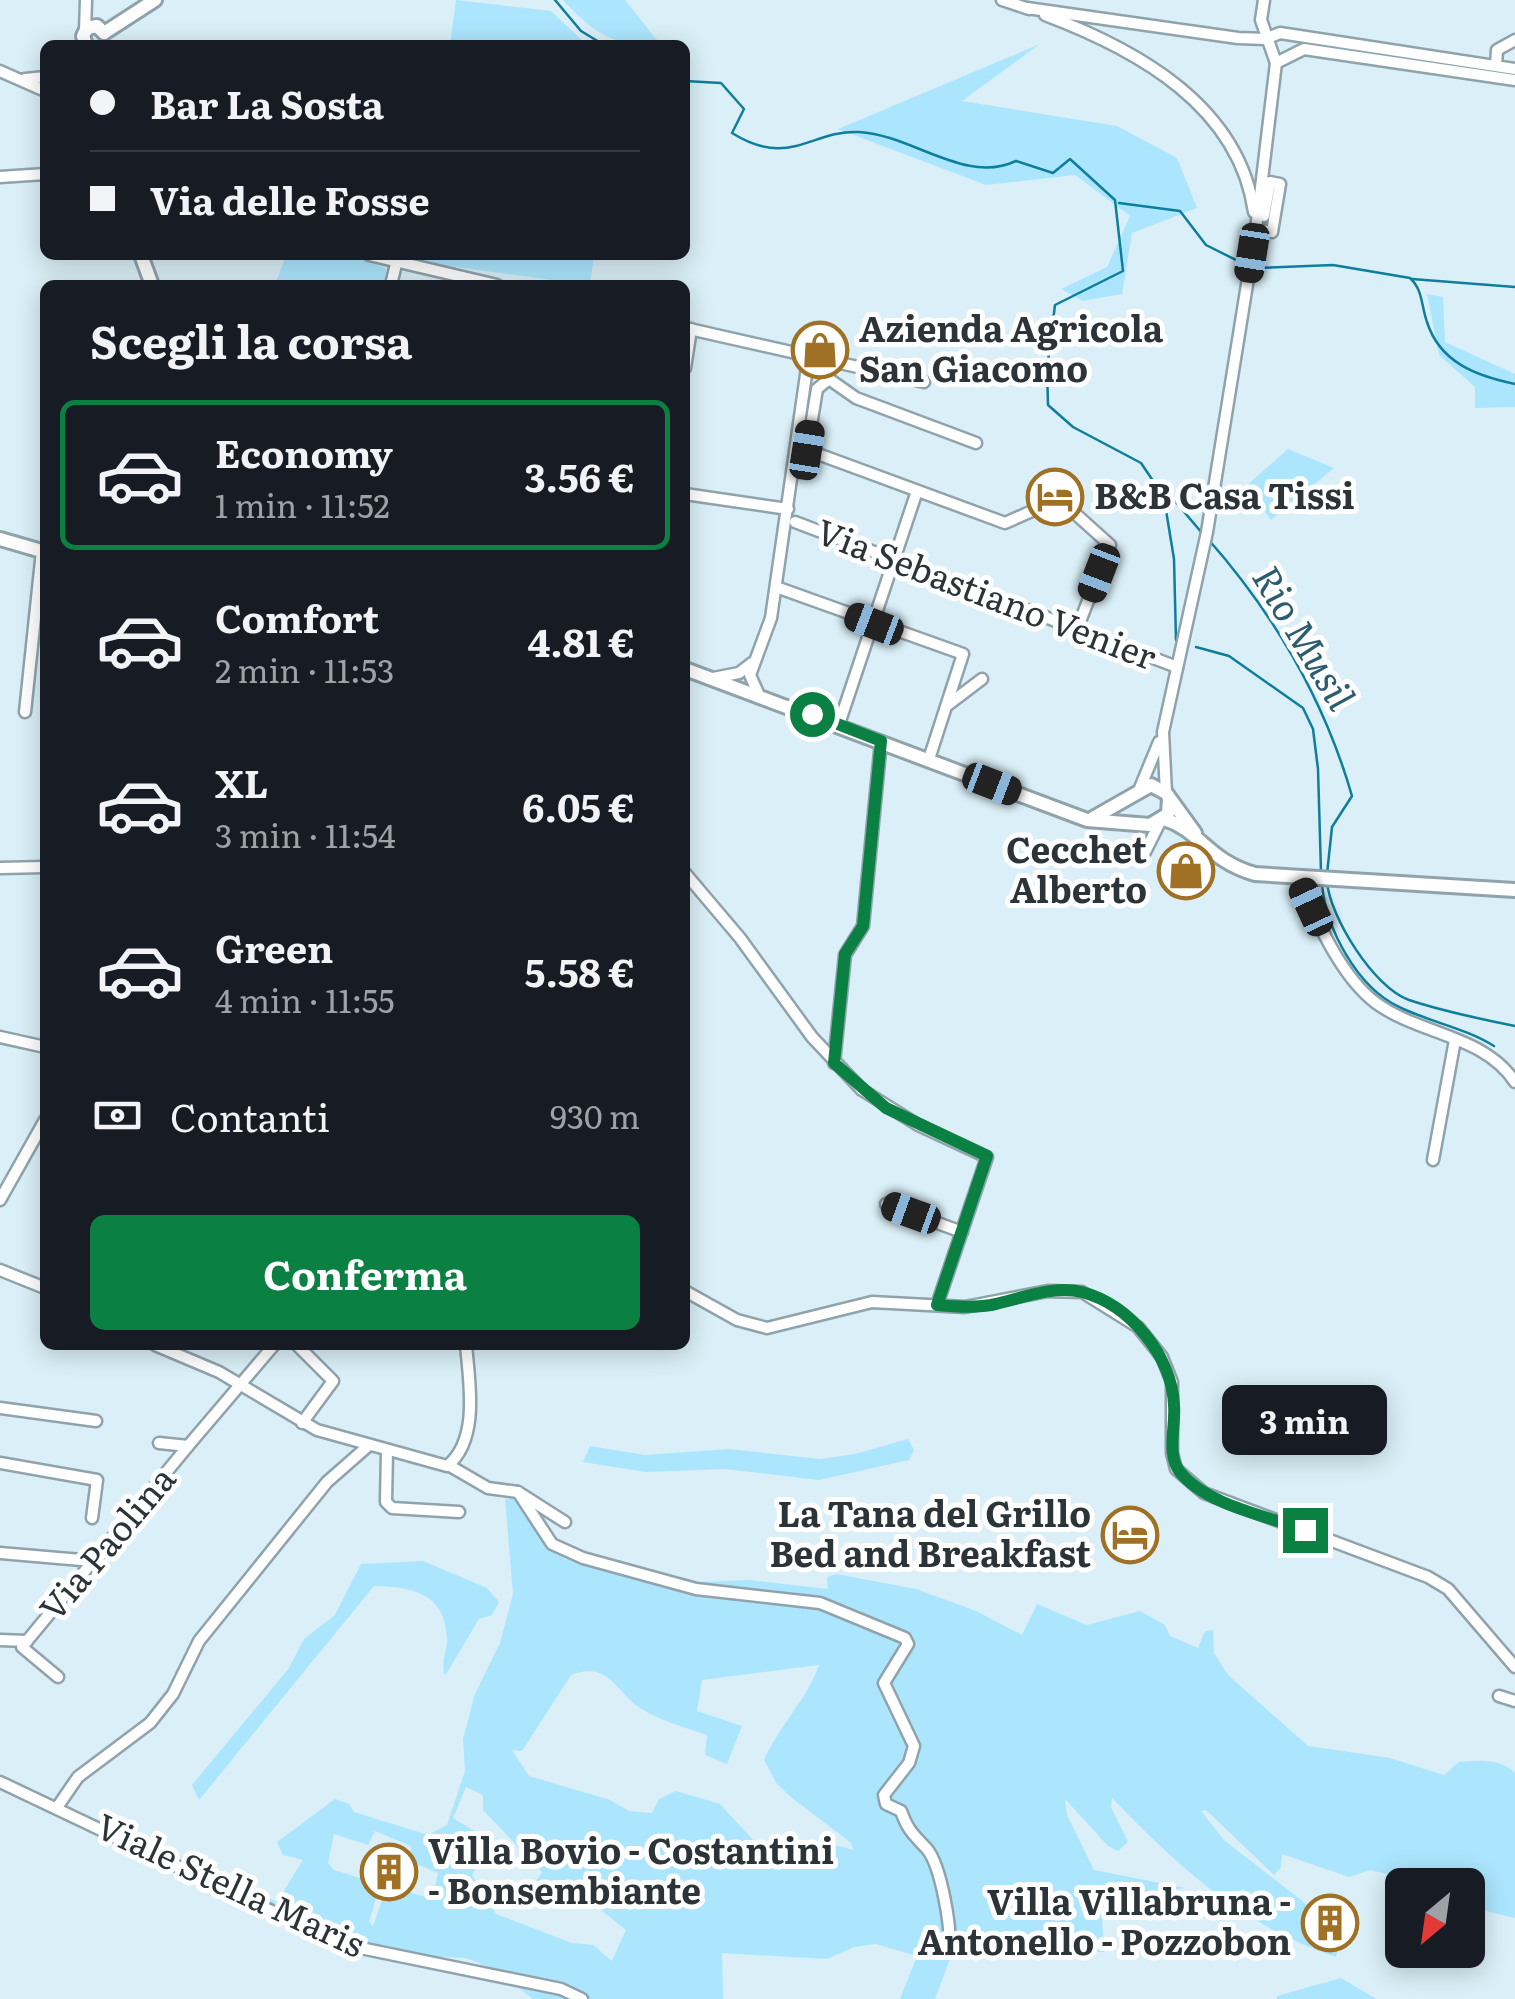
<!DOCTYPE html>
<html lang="it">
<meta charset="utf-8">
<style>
body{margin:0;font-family:Literata,serif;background:#242831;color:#f1f3f6;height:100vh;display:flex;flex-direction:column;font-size:38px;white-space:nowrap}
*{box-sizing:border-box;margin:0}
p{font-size:32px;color:#9ea1a6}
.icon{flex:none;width:55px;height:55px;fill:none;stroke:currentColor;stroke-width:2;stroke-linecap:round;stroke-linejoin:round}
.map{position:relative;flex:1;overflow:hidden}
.sheet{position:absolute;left:40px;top:280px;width:650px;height:1070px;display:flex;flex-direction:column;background:#171b24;border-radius:15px;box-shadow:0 5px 25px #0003}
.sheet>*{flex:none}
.banner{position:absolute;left:40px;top:40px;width:650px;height:220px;border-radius:15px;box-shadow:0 5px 25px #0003;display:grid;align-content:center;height:220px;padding:0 50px;background:#171b24}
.needle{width:65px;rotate:209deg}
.tools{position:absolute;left:1385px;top:1868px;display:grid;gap:20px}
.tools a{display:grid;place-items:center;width:100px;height:100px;border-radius:15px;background:#171b24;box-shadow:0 5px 25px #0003;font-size:50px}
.end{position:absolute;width:45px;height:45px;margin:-22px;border:12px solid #0b8043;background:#fff;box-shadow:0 0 0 5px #fff}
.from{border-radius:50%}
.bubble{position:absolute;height:70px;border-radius:15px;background:#171b24;box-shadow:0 5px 25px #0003;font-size:32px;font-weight:700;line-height:70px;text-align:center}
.car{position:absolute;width:30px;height:60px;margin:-30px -15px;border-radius:12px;box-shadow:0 0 8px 2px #0007;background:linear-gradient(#222 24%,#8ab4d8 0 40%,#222 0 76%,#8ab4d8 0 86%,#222 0)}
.banner b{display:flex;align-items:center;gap:35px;height:95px;font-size:38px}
.banner b+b{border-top:2px solid #363941}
.banner i{width:25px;height:25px;background:#f1f3f6}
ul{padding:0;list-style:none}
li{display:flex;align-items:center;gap:30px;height:150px;margin:0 20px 15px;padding:0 30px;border:5px solid transparent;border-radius:15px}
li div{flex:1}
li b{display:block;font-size:38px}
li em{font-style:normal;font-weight:700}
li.on{border-color:#0b8043}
li>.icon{width:90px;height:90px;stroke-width:1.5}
h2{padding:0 50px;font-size:45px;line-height:120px}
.pay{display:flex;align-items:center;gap:25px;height:110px;padding:0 50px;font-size:38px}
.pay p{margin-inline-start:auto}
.action{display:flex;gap:20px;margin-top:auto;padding:20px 50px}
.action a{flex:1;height:115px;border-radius:15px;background:#0b8043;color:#fff;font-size:40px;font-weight:700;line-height:115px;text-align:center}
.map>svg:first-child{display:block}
</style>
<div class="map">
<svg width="1515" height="1999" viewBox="0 0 1515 1999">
<rect width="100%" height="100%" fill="#daeff7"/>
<g fill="#ace6fe" fill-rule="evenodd">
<polygon points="456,0 551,11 587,45 450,45"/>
<path d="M563,0H625L661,45C611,45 597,36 563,0Z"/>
<polygon points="1040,44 962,101 1117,126 1177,158 1197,208 1132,233 1122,294 1083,301 1061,289 1107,267 1130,216 1075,175 986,185 838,129"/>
<polygon points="286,255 348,255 385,268 389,280 387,285 275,285"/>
<polygon points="594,255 590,285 374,256 374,255"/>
<polygon points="1427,294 1443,297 1445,342 1515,374 1515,407 1475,408 1475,387 1439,355"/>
<polygon points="1288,449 1334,468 1271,520 1245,487"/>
<polygon points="908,1439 914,1450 909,1460 819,1480 725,1469 646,1472 583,1462 590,1446 645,1455 729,1449 820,1459 855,1454"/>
<path d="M505,1499H514L543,1542L565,1559L635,1577L810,1604L908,1643L910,1637L810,1601L724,1590L610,1567L619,1562L701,1582L748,1580L828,1589L827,1577L836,1574L916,1589L976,1611L1022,1635L1037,1604L1087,1625L1140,1611L1165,1625L1170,1636L1198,1648L1205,1631L1213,1630L1214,1653L1228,1675L1308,1746L1390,1758L1444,1775L1459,1762C1478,1760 1501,1758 1515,1773V1918L1468,1907V1885H1434L1370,1870L1349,1877L1282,1854L1281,1867L1274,1875L1206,1810L1201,1811L1224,1840L1310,1907L1306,1920L1339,1947L1336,1957C1241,1925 1180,1868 1112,1798L1111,1807L1128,1842L1118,1851L1108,1846L1065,1799L1067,1815L1094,1870L1185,1888L1101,1902L1104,1952L942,1944L950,1959L935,1999H900L917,1956L876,1944L854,1947L827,1959L722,1953L723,1999H533L492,1968L466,1958L368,1954L157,1857L164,1852L277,1902L303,1860L283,1855L277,1842L335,1799L349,1804L354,1812L428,1835L447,1825L465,1771L463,1739L475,1694L500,1643L513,1594ZM819,1665C806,1701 779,1726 764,1760L777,1784L792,1798L850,1842L854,1850L816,1840L795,1844L754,1841L720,1804L676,1791L659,1799L652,1813L629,1811L610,1800L529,1776L512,1750L522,1751L571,1675C612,1660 615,1695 645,1711C664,1722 687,1728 707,1735L705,1755L727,1764L742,1726L697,1711L702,1680ZM466,1787L483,1795V1810L542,1872L536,1881L579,1892L626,1930L612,1961L593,1945L572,1943L496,1914L472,1875L491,1841L453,1818ZM375,1831L411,1846L409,1861L438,1873L435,1888L426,1897L387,1886L373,1926L369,1922L380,1884L334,1870L328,1863L334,1834L368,1845Z"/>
<path d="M423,1561L487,1588L499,1602L492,1615L479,1619L445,1676C440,1660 448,1653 447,1638C445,1592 411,1587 374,1586L199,1800L192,1785L289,1668L304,1639L335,1615L361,1564Z"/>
<polygon points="1341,1978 1376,1999 1277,1999 1277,1996"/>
</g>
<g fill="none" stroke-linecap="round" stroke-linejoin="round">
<g stroke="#0d7e9c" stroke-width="2.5">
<polyline points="555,0 581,31 604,45"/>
<path d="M685,81L721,83L744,109L732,133C790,169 810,130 859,132C913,135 965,185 1016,161L1053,173L1070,159L1115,200L1123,271L1055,305L1047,369L1048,405L1073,427L1141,463L1164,497L1174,500L1202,533"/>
<polyline points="1119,203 1180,211 1206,245 1248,266"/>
<path d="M1256,268L1333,265L1410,278C1423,290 1421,305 1427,322C1440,363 1477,376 1515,384"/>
<polyline points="1412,279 1515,287"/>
<polyline points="1164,498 1174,559 1176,640"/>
<path d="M1208,539C1274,614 1324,699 1352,796L1332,827L1327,874"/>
<polyline points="1196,647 1229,656 1303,708 1313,729 1318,769 1321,872"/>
<path d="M1327,882C1330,917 1374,988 1409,1000C1442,1011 1480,1019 1515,1026"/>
<path d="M1322,884C1326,929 1357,987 1399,1007C1430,1022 1465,1028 1494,1046"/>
</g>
<g stroke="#90a3ab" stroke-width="15">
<g id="minor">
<polyline points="1002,0 1029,9"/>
<polyline points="1027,8 1238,38 1265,39 1280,33 1515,69"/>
<path d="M1045,15C1138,50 1239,106 1254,212"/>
<polyline points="85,31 86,0"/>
<polyline points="1276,63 1304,49 1515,80"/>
<polyline points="1496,66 1497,50 1515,40"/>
<polyline points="0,71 45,91"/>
<polyline points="25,79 45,77"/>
<polyline points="0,177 45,174"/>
<polyline points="1256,229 1272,232 1280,184 1270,182 1264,216"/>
<polyline points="369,255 497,285"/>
<polyline points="391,285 396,264"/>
<polyline points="685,328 924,382"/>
<polyline points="824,358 829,379 856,398 976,443"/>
<polyline points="685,368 691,329"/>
<polyline points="829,379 817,389 807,450 1005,523 1059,499 1110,545 1077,629"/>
<polyline points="685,494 788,509"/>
<polyline points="795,522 1177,667"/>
<polyline points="776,587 963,654 929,759"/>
<polyline points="713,678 739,673 752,663"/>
<polyline points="758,693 750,675 771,618 809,354"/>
<polyline points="949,704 982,679"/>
<polyline points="25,712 42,551"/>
<polyline points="839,724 917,491"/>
<polyline points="1140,788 1159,742"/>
<polyline points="1166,793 1163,732 1207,532 1256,229 1276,63 1261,20 1264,0"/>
<polyline points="1144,854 1160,822"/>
<polyline points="0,868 45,867"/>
<polyline points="685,873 740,938 812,1037 862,1090 918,1125 987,1157 937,1305"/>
<path d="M1298,880C1317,920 1340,976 1376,1003C1420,1035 1484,1035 1515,1082"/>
<polyline points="0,1037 45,1047"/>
<polyline points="834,1063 845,955 863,926 881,741"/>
<polyline points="1433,1160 1455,1040"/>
<polyline points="0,1200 45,1120"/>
<polyline points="886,1204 962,1232"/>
<polyline points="0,1270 45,1288"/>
<polyline points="685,1291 737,1320 767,1328 872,1302 965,1307 1048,1291 1082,1292 1138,1327 1162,1357 1172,1382 1172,1453 1176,1469 1204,1493 1428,1577 1448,1589 1515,1667"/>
<path d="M155,1345L219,1372L317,1430L447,1466C480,1440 469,1381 466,1345"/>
<polyline points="297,1345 333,1381 302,1423"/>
<polyline points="0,1408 96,1421"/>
<polyline points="159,1443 188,1446 274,1345"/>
<polyline points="387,1450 386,1502 392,1508 459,1512"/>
<polyline points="0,1463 97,1480 92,1518"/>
<polyline points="450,1466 488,1488 518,1492 565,1522"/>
<path d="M518,1492L552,1544L583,1558L696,1589L820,1603L905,1638L908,1644L884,1683L914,1746L909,1763L884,1795L886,1804L901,1811C908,1831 914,1835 927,1849C941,1866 952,1929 949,1950"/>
<polyline points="0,1553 93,1561"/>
<polyline points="0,1640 27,1641"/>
<polyline points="58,1677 22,1647 188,1446"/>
<polyline points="1499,1696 1515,1701"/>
<polyline points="0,1782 341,1944 561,1989 582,1999"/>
<polyline points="58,1806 78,1777 150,1723 173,1694 199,1641 327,1482 368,1446"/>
</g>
</g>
<g stroke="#90a3ab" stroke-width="18">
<g id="major">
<polyline points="104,33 155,0"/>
<polyline points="86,45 83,36 87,28 97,26 104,33"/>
<polyline points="141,255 152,285"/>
<polyline points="0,539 45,552"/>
<polyline points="685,669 1087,820 1150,825 1168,814 1169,798"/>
<polyline points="1093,818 1151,785 1166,793 1195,833"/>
<path d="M1164,819C1200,830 1208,861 1255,874L1515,890"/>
</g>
</g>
<use href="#minor" stroke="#fff" stroke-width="10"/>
<use href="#major" stroke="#fff" stroke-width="12"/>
</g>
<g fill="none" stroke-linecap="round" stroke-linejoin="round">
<path stroke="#0b8043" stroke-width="12" d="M812,714L881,741L863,926L845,954L834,1063L886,1108L987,1156L937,1305C956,1307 973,1308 991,1305C1020,1299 1052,1285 1082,1292C1131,1305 1172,1357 1174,1405C1176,1426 1166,1454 1180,1472C1206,1505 1267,1516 1305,1530"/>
</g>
<defs>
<g id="shop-ring" transform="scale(2.875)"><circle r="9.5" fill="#fff" stroke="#a07124" stroke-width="1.5"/><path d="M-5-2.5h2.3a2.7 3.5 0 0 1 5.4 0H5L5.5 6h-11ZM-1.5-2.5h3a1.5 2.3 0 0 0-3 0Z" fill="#a07124"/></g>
<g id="hotel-ring" transform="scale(2.875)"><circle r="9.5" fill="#fff" stroke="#a07124" stroke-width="1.5"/><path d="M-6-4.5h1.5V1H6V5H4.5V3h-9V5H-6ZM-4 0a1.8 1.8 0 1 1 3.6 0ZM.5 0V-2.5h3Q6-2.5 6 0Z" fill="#a07124"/></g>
<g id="building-ring" transform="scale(2.875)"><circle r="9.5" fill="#fff" stroke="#a07124" stroke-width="1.5"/><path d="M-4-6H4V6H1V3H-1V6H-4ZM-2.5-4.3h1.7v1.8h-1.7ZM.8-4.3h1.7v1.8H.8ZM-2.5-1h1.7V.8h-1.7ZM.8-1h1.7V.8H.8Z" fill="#a07124"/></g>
</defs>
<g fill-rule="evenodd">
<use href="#shop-ring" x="820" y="350"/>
<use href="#hotel-ring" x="1055" y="497"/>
<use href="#shop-ring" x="1186" y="871"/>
<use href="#hotel-ring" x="1130" y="1535"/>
<use href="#building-ring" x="389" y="1872"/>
<use href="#building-ring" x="1330" y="1923"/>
</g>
<g text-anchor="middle" stroke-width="10" stroke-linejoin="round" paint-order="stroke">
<g font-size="35" font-weight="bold" fill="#2c3437" stroke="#fff" text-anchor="start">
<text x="859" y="342">Azienda Agricola<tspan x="859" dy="40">San Giacomo</tspan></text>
<text x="1094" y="509">B&amp;B Casa Tissi</text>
<text x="1147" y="863" text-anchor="end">Cecchet<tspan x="1147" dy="40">Alberto</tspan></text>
<text x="1091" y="1527" text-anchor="end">La Tana del Grillo<tspan x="1091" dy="40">Bed and Breakfast</tspan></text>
<text x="428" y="1864">Villa Bovio - Costantini<tspan x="428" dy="40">- Bonsembiante</tspan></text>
<text x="1291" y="1915" text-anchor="end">Villa Villabruna -<tspan x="1291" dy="40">Antonello - Pozzobon</tspan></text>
</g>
<g font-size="35" fill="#2c3437" stroke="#fff">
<text transform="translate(986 595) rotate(21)" y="12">Via Sebastiano Venier</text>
<text transform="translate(108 1544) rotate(-50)" y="12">Via Paolina</text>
<text transform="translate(230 1886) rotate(25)" y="12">Viale Stella Maris</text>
</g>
<g font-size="38" font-style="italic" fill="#2b5d6f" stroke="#fff">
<text transform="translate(1303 638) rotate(59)" y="13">Rio Musil</text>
</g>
</g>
</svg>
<div class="tools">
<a><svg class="needle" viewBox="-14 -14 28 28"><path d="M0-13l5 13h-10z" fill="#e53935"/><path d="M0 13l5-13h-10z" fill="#9ea1a6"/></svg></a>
</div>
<i class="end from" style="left:812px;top:714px"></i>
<i class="end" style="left:1305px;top:1530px"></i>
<div class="bubble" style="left:1222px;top:1385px;width:165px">3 min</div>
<i class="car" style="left:1252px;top:253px;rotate:189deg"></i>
<i class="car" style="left:807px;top:450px;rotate:9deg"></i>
<i class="car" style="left:1099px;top:573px;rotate:201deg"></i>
<i class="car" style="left:874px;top:624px;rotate:291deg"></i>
<i class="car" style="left:992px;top:784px;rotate:111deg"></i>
<i class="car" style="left:1311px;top:907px;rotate:335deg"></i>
<i class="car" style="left:911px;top:1213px;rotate:290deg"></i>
<div class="banner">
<b><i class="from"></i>Bar La Sosta</b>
<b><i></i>Via delle Fosse</b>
</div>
<section class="sheet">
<h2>Scegli la corsa</h2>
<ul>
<li class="on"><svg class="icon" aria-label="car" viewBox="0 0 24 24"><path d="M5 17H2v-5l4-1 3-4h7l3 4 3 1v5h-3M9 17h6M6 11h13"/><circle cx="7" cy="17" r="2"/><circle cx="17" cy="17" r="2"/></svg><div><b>Economy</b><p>1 min · 11:52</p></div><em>3.56 €</em></li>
<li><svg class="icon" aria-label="car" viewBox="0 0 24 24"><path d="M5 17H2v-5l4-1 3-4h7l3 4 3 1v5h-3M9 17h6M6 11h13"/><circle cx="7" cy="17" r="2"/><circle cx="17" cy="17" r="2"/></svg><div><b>Comfort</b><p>2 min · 11:53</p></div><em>4.81 €</em></li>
<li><svg class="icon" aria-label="car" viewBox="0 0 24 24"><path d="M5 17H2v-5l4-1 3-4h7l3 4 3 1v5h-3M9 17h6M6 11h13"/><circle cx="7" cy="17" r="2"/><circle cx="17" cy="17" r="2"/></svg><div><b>XL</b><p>3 min · 11:54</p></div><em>6.05 €</em></li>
<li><svg class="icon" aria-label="car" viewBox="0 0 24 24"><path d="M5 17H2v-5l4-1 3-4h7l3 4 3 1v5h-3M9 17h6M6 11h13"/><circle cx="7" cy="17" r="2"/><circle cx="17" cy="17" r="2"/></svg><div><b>Green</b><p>4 min · 11:55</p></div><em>5.58 €</em></li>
</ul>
<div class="pay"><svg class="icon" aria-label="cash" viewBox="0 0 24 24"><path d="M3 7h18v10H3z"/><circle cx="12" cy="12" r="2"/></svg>Contanti<p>930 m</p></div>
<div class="action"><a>Conferma</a></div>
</section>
</div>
